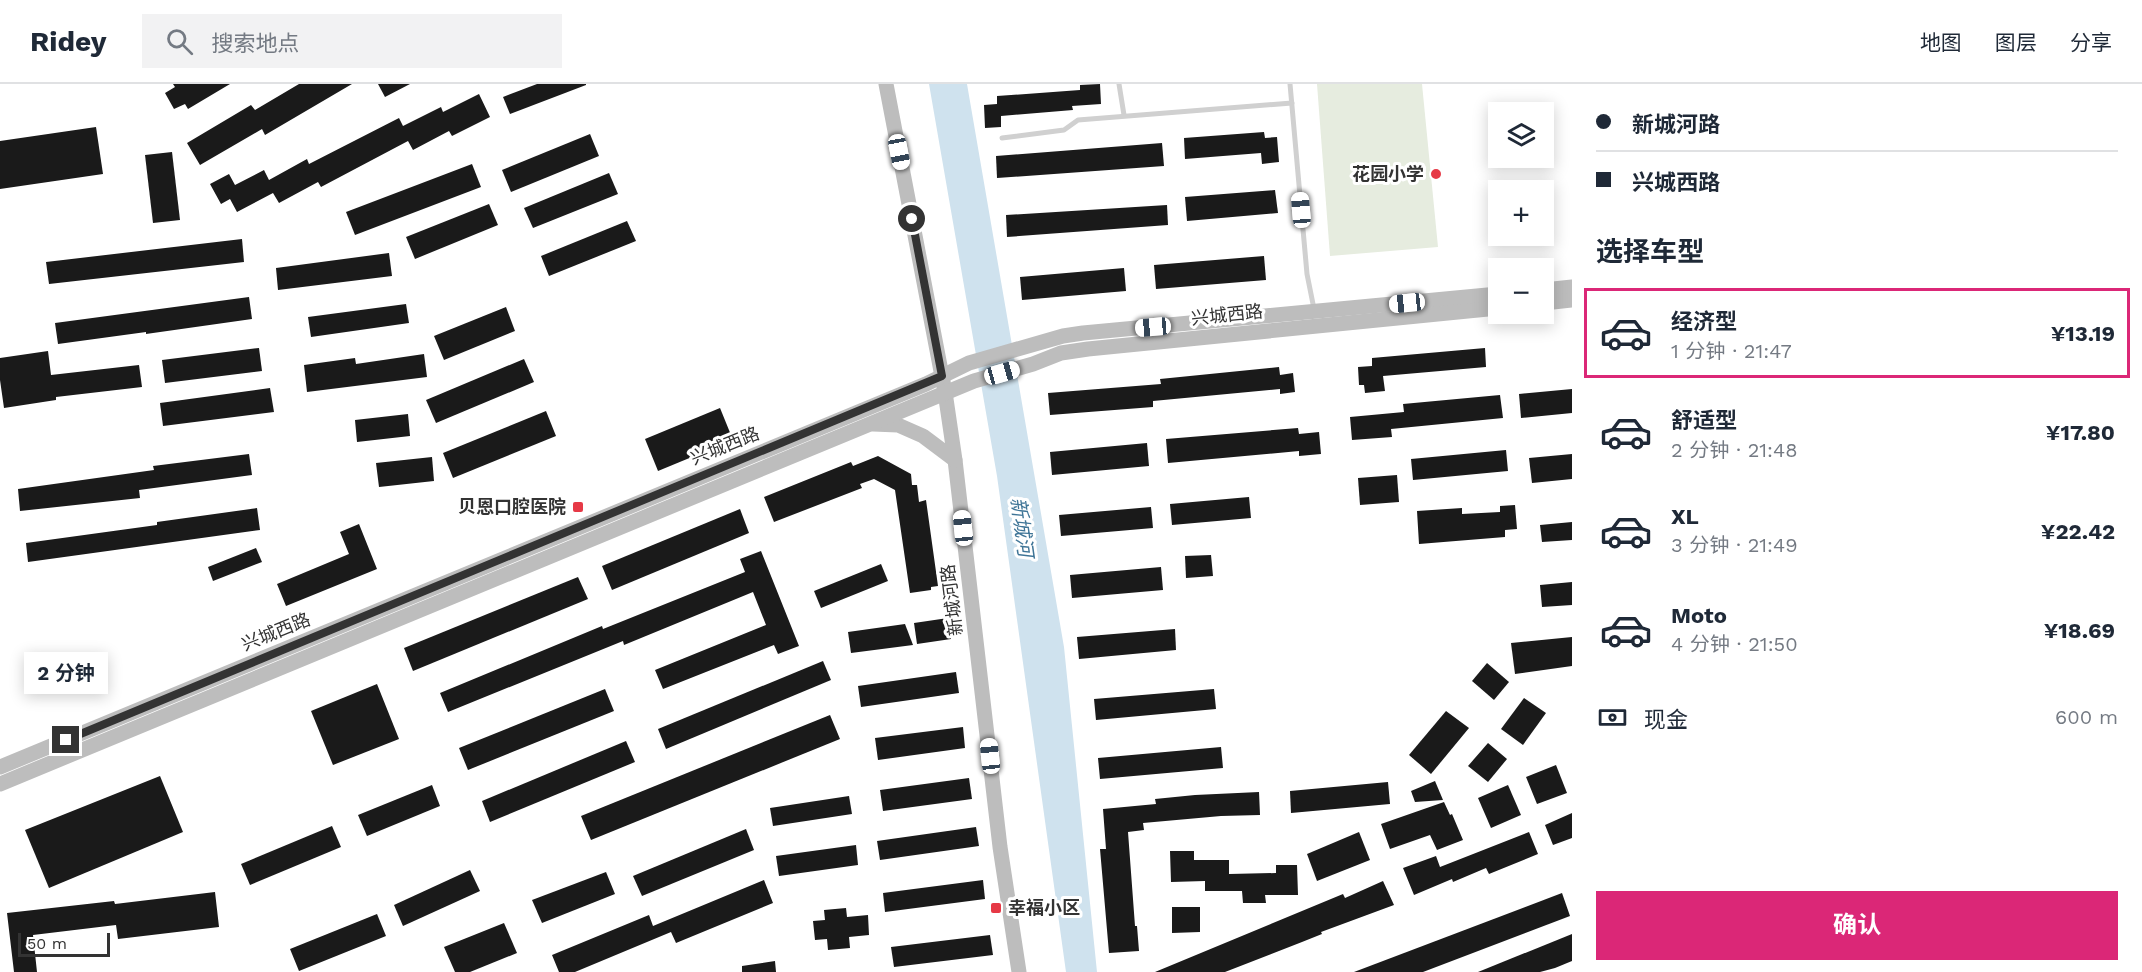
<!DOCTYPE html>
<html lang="zh">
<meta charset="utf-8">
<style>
body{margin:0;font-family:"Work Sans","Noto Sans SC",sans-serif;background:#f2f2f3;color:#1f2937;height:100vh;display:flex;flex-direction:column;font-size:22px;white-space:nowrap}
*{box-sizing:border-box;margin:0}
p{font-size:20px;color:#747a83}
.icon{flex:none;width:33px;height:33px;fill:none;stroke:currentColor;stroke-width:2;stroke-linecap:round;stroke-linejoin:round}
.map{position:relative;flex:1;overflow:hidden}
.sheet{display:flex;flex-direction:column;background:#fff;width:570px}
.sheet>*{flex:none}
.guide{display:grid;align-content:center;height:132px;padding:0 24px;background:#fff}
.buttons{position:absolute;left:1488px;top:18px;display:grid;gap:12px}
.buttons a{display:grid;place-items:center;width:66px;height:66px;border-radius:0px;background:#fff;box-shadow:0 3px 15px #0003;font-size:30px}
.scale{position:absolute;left:18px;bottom:15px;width:92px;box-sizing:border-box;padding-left:6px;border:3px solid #333;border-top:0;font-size:16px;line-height:21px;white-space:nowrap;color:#333;-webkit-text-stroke:4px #fff;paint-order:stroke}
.end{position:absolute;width:27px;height:27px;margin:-14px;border:8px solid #333;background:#fff;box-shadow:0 0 0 3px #fff}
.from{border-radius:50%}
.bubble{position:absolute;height:42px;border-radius:0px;background:#fff;box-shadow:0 3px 15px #0003;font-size:20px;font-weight:700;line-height:42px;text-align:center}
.car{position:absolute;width:18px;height:36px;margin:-18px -9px;border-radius:8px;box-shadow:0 0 4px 2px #0007;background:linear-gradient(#fff 24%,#345 0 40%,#fff 0 76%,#345 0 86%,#fff 0)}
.guide b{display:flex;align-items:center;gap:21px;height:57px;font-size:22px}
.guide b+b{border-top:2px solid #e0e1e3}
.guide i{width:15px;height:15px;background:#1f2937}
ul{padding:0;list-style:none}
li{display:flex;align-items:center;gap:18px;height:90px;margin:0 12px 9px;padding:0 12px;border:3px solid transparent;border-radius:0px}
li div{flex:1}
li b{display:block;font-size:22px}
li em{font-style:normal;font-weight:700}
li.current{border-color:#db2777}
li>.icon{width:54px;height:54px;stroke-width:1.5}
h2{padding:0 24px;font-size:27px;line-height:72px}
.pay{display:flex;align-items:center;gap:15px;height:66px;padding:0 24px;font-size:22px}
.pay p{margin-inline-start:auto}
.cta{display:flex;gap:12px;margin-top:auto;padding:12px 24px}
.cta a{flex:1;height:69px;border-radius:0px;background:#db2777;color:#fff;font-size:24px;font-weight:700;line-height:69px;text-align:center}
header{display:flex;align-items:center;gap:36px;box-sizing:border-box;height:84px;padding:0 30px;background:#fff;border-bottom:2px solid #e0e1e3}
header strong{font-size:28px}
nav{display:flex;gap:33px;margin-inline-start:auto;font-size:21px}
.search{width:420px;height:54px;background:#f2f2f3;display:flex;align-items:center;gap:15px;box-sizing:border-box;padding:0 21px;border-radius:0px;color:#747a83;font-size:22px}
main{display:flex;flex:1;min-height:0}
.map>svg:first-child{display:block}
</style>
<header>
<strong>Ridey</strong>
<div class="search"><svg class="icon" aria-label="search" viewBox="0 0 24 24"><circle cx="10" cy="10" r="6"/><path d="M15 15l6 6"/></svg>搜索地点</div>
<nav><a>地图</a><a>图层</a><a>分享</a></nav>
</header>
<main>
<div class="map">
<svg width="1572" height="888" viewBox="0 0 1572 888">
<rect width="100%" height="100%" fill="#fff"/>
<polygon fill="#e6ecdf" points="1317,0 1422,0 1438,163 1330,172"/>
<polygon fill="#cfe2ee" points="929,0 967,0 1064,563 1097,888 1066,888 997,392"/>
<g fill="#1a1a1a">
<polygon points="173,0 230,0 188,25 185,20 174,25 165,9 175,3"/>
<polygon points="299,0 352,0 265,51 262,45 200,81 187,59 251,21 255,26"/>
<polygon points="378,0 410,0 385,13"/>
<polygon points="537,0 586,0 586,1 510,30 503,13"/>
<polygon points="1100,0 1101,20 1072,22 1073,26 1001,32 1001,43 985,44 984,21 997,20 997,12 1080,6 1080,1"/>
<polygon points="479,10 490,33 452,52 449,47 413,66 408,57 321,103 318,98 279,119 273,109 237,128 230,115 221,120 210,100 229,90 235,101 264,86 269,96 307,75 309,80 399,34 403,42 441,23 443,28"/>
<polygon points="96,43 103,90 0,105 0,57"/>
<polygon points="1264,48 1265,54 1277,53 1279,78 1262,80 1261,69 1185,75 1184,54"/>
<polygon points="590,50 599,72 511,108 502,86"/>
<polygon points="1162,59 1164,82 997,94 996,72"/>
<polygon points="172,68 180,136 153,139 145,71"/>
<polygon points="472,80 481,103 355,151 346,128"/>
<polygon points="609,89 618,110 533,144 524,124"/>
<polygon points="1275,106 1278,129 1187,137 1185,113"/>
<polygon points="489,120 498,141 415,175 406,153"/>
<polygon points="1167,121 1168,141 1007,153 1006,131"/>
<polygon points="627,137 636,157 549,192 541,172"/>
<polygon points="242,155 244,178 49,200 46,178"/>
<polygon points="389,169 392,192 278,206 276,184"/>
<polygon points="1264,172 1266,196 1156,205 1154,181"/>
<polygon points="1124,184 1126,207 1022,216 1020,193"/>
<polygon points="249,213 252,235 146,250 146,248 58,260 55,239"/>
<polygon points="406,220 409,239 311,253 308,233"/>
<polygon points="506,223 515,247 444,276 434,252"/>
<polygon points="259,264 262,287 165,299 162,276"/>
<polygon points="1485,264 1486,283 1383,292 1385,307 1365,309 1364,301 1359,301 1358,283 1372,282 1372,274"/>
<polygon points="48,267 51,291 139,281 142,303 56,313 56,316 4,324 0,296 0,274"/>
<polygon points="424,270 427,293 307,308 304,281 355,274 356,280"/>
<polygon points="524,275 534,298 436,339 426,316"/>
<polygon points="1279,283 1280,291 1293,289 1295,308 1280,310 1280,305 1153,317 1153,323 1050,331 1048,309 1161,300 1160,295"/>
<polygon points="270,304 274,328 163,342 160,319"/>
<polygon points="1572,305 1572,329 1521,334 1519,310"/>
<polygon points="1500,311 1503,334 1391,345 1392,353 1352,356 1350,333 1404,328 1403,320"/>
<polygon points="720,324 733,356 658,387 645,355"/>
<polygon points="546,327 556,352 453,394 443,369"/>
<polygon points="408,330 410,352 357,358 355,336"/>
<polygon points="1298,344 1299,350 1319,348 1321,370 1299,372 1299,367 1168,379 1166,355"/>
<polygon points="1147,359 1149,382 1052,391 1050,368"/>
<polygon points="1506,366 1508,387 1413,396 1411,375"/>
<polygon points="249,370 252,391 139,406 140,414 20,427 18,405 154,386 153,382"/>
<polygon points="1572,370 1572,395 1532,399 1529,374"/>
<polygon points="878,372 911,390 912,401 917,401 919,418 926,416 938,502 931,503 931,506 910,509 895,406 874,395 860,400 862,404 774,438 764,413 851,378 853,382"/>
<polygon points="432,373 434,397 379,403 376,379"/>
<polygon points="1397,391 1399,418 1360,421 1358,394"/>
<polygon points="1249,413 1251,434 1172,441 1170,420"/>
<polygon points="1515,421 1517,445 1505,446 1505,453 1419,460 1417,427 1462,424 1462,430 1500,428 1500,422"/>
<polygon points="1151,423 1153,444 1061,452 1059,431"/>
<polygon points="257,424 260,446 28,478 26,459 157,441 157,438"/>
<polygon points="740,425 749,449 612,506 602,482"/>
<polygon points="1572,438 1572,456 1542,458 1540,441"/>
<polygon points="359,440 377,485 286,522 277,500 349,470 340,448"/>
<polygon points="256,464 262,478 213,497 208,483"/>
<polygon points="761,467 799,562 778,570 774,561 663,605 655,586 766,541 753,508 624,561 623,557 448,628 440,609 602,542 603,545 745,488 740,475"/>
<polygon points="1211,471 1213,492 1186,494 1185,472"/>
<polygon points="881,480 888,497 821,524 814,507"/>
<polygon points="1161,483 1163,506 1072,514 1070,491"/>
<polygon points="578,493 588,515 413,587 404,564"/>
<polygon points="1572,498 1572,521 1542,523 1540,501"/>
<polygon points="948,534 951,555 917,560 914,539"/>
<polygon points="905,540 913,561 851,569 848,548"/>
<polygon points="1175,545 1176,566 1079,575 1077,553"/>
<polygon points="1572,553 1572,582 1515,590 1511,559"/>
<polygon points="823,577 831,596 666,665 658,645"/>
<polygon points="1487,579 1509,598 1494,616 1472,597"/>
<polygon points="956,588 959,609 861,623 858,602"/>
<polygon points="377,600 399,655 333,681 311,627"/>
<polygon points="605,605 614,627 468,686 459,664"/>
<polygon points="1214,605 1216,625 1096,636 1094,615"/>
<polygon points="1524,614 1546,629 1523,661 1501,645"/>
<polygon points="1446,627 1469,644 1431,690 1409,671"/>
<polygon points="830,631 840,655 591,756 581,732"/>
<polygon points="963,643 965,664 878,676 875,654"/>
<polygon points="626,657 635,678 490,738 482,717"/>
<polygon points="1488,659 1507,675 1488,698 1468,682"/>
<polygon points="1221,663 1223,684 1100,695 1098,674"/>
<polygon points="1556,681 1567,709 1537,720 1526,693"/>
<polygon points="160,692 183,748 49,804 25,746"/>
<polygon points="969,694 972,715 883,727 880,706"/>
<polygon points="1435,697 1443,716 1415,718 1411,707"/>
<polygon points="1388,698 1390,720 1291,729 1290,707"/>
<polygon points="432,701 440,722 367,752 358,731"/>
<polygon points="1508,701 1521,731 1491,744 1478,714"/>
<polygon points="1259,708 1260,731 1221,732 1143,739 1144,746 1128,748 1135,842 1137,842 1139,867 1109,869 1100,765 1106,765 1103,725 1156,720 1155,715 1195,711"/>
<polygon points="849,712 852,730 773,742 770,724"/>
<polygon points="1444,718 1450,731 1452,730 1463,756 1437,766 1430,751 1390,765 1381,740"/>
<polygon points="1572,729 1572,754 1553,761 1545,741"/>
<polygon points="332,742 341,763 250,801 241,780"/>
<polygon points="976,743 979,762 880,776 877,757"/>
<polygon points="746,745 754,766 642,812 633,792"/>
<polygon points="1359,748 1370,776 1317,797 1307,770"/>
<polygon points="1529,748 1538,770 1489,790 1486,784 1453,798 1452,795 1414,811 1403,784 1436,772 1440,783"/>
<polygon points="856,761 858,781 779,792 776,772"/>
<polygon points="1170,767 1194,767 1194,776 1229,776 1229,790 1276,789 1276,781 1297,781 1298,811 1265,811 1266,819 1243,819 1242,807 1205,807 1205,797 1171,798"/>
<polygon points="470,786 480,807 403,842 394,821"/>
<polygon points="606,788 615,810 542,839 532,816"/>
<polygon points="764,796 773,819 676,859 671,848 575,888 559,888 552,871 649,831 653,842"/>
<polygon points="983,796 985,815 885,828 883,809"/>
<polygon points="1383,797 1394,821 1321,848 1322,850 1302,858 1225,888 1155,888 1343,810 1345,814"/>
<polygon points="215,808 219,843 118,855 116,841 33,851 37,888 14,888 7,829 114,817 115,820"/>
<polygon points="1562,809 1570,832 1423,888 1354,888"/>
<polygon points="1172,823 1200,823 1200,848 1172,849"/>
<polygon points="846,824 847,833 868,831 869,851 849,853 850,864 828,866 827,855 815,856 813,837 825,836 824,826"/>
<polygon points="377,830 386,852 299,887 290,865"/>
<polygon points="504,839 517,869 470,888 455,888 444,863"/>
<polygon points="1572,850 1572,877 1555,884 1540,888 1478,888"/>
<polygon points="990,851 993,871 894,883 891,863"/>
<polygon points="775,877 776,888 742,888 742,882"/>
</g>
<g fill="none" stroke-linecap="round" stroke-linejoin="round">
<g stroke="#d0d0d0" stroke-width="5">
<polyline points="1119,0 1124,31"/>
<polyline points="1290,0 1307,190 1314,225"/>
<polyline points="1002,54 1064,46 1078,36 1292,19"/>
</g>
<g stroke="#bdbdbd" stroke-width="15">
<polyline points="886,0 945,308 955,376 1000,763 1019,888"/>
<polyline points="1544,206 1572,203"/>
<polyline points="1544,219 1572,216"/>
<polyline points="873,340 898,341 923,352 955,376"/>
<polyline points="0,683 926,300 969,279 1063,252 1083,249 1498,210"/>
<polyline points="0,700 974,297 1033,280 1061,269 1088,265 1498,224"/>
</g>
</g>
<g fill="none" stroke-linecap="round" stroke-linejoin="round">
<polyline stroke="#333" stroke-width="8" points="66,656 942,292 912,135"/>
</g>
<g fill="#e63946" stroke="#fff" stroke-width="2">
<circle cx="1436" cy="90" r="6"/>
<rect x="572" y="417" width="12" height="12" rx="3"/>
<rect x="990" y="818" width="12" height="12" rx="3"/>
</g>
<g text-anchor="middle" stroke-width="6" stroke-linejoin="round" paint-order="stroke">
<g font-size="18" font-weight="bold" fill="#333" stroke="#fff" text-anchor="end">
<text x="1424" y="96">花园小学</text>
<text x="566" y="429">贝恩口腔医院</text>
<text x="1008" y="830" text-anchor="start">幸福小区</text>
</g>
<g font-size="18" fill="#333" stroke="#fff">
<text transform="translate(1227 231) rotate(-6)" y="6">兴城西路</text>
<text transform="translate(725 362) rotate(-22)" y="6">兴城西路</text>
<text transform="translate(952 516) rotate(-97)" y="6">新城河路</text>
<text transform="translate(276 548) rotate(-22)" y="6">兴城西路</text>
</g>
<g font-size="20" font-style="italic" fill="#3f7597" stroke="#fff">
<text transform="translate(1022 443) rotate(82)" y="7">新城河</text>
</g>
</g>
</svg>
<div class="buttons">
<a><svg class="icon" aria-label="layers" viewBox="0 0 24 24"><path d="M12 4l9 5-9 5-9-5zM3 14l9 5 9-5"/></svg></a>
<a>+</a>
<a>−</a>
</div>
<div class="scale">50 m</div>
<i class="end from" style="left:912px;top:135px"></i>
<i class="end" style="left:66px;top:656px"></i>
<div class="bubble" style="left:24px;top:568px;width:84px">2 分钟</div>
<i class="car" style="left:899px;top:68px;rotate:169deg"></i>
<i class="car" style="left:1301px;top:126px;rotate:355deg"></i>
<i class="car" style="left:1407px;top:219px;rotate:264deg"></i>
<i class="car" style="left:1153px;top:243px;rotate:265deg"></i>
<i class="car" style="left:1002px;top:289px;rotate:74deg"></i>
<i class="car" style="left:963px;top:444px;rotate:354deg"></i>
<i class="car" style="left:990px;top:672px;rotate:354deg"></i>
</div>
<section class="sheet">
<div class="guide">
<b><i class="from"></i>新城河路</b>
<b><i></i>兴城西路</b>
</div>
<h2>选择车型</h2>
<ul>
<li class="current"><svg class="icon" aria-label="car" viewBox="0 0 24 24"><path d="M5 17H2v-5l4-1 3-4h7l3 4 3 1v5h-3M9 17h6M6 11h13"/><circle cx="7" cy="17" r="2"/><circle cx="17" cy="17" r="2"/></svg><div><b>经济型</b><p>1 分钟 · 21:47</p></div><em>¥13.19</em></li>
<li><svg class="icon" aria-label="car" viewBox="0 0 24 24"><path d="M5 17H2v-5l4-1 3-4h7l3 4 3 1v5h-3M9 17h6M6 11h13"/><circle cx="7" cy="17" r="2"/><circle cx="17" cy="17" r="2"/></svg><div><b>舒适型</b><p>2 分钟 · 21:48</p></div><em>¥17.80</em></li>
<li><svg class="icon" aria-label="car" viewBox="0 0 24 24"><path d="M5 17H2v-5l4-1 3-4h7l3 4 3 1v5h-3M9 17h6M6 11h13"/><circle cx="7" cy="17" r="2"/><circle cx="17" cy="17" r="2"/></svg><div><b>XL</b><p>3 分钟 · 21:49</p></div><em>¥22.42</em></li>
<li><svg class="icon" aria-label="car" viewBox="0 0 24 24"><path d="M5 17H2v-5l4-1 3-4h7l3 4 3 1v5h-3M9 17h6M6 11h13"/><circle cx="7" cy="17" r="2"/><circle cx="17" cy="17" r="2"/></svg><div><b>Moto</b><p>4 分钟 · 21:50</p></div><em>¥18.69</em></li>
</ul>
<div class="pay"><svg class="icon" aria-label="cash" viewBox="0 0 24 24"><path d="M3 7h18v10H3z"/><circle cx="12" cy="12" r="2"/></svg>现金<p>600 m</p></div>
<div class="cta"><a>确认</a></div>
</section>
</main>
